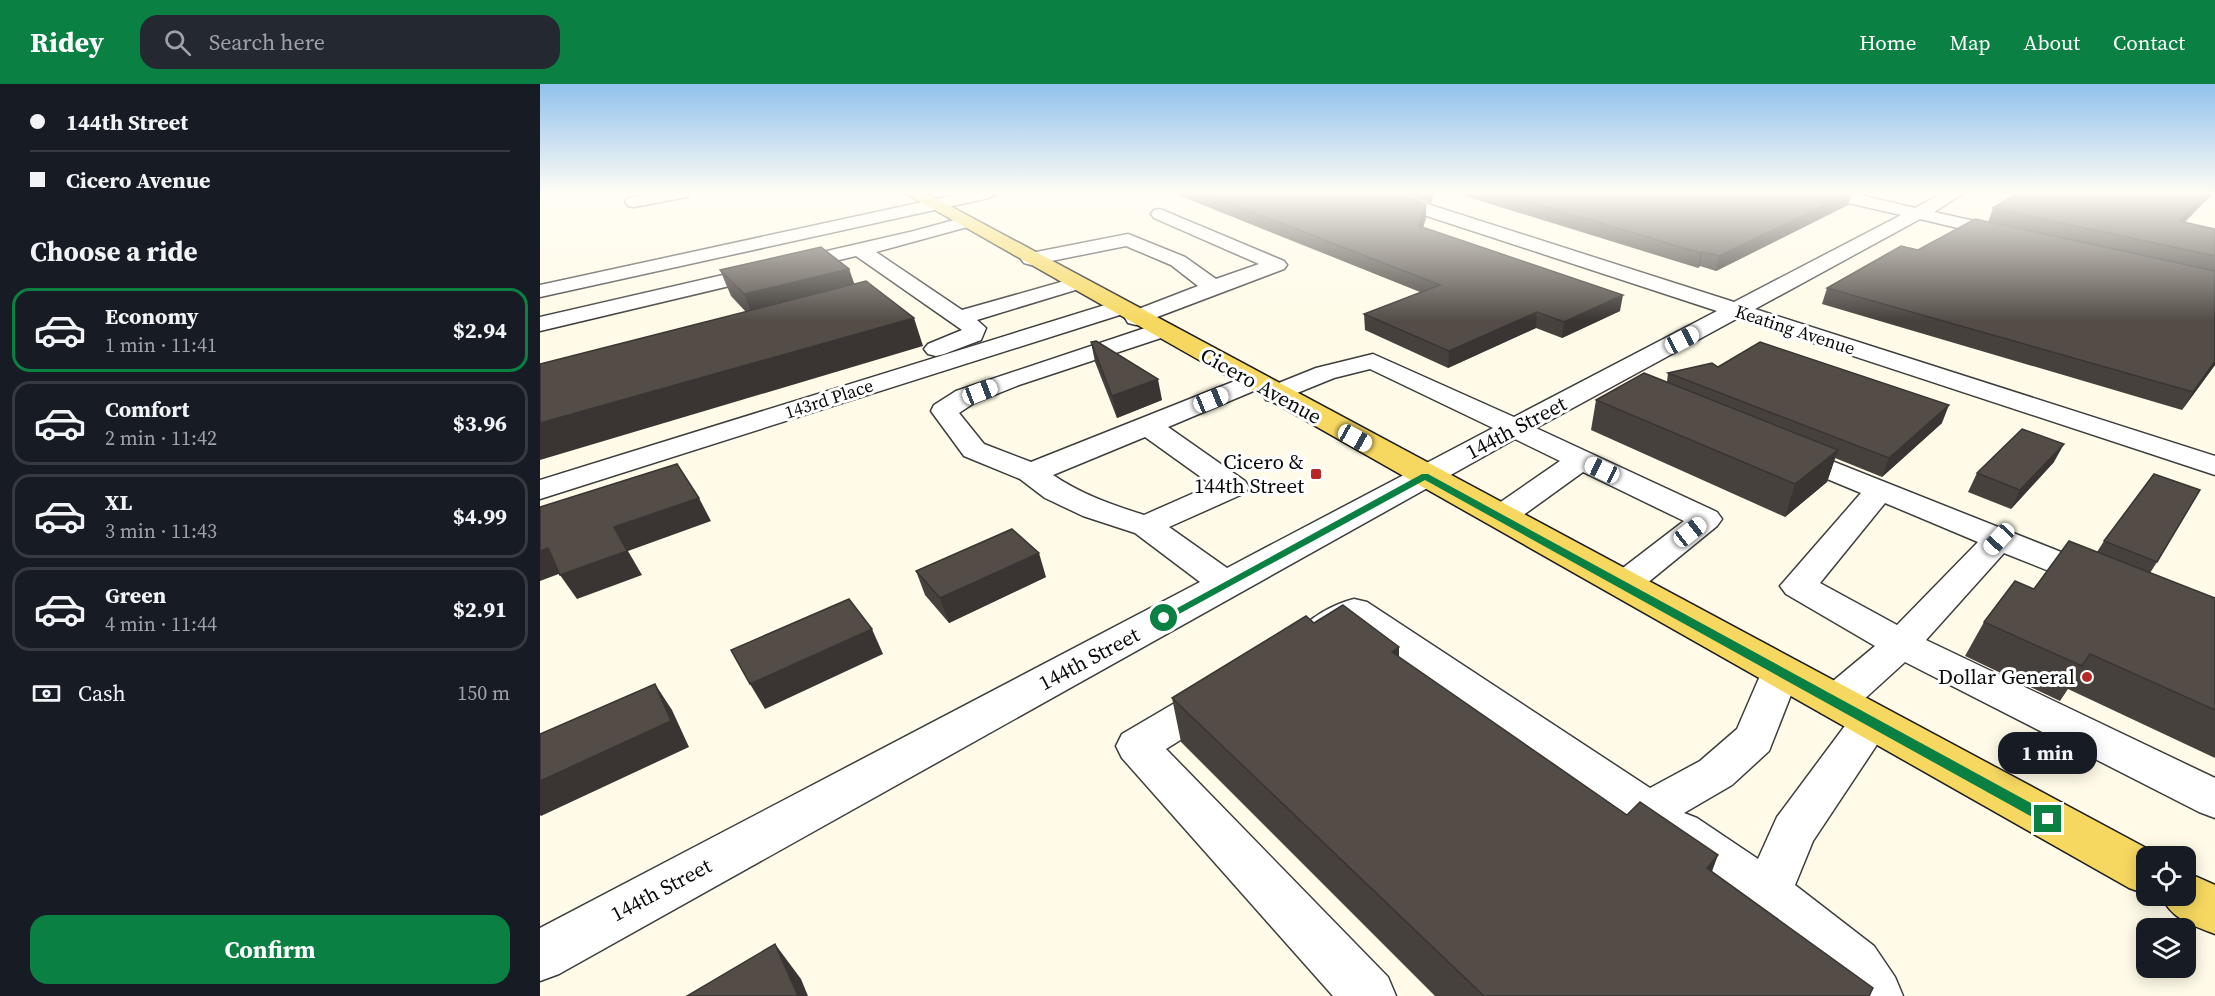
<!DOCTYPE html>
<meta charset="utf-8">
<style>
body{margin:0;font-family:"Source Serif 4",serif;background:#242831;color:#f1f3f6;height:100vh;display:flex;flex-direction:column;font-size:22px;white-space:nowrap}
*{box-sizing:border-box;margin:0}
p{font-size:20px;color:#9ea1a6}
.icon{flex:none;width:33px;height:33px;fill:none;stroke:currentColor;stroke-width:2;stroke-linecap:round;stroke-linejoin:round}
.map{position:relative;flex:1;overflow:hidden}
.panel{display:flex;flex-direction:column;background:#171b24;width:540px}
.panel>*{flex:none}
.banner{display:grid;align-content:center;height:132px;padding:0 30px;background:#171b24}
.buttons{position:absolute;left:1596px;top:762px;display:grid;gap:12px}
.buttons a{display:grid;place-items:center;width:60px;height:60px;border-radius:12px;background:#171b24;box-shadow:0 3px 15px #0003;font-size:30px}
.end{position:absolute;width:27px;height:27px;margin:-14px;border:8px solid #0b8043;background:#fff;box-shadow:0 0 0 3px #fff}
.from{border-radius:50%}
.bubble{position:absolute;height:42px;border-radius:18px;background:#171b24;box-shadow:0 3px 15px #0003;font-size:20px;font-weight:700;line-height:42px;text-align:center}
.car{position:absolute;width:18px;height:36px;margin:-18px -9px;border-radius:8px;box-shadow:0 0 4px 2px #0007;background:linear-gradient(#fff 24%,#345 0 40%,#fff 0 76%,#345 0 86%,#fff 0)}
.banner b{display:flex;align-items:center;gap:21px;height:57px;font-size:22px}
.banner b+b{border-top:2px solid #363941}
.banner i{width:15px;height:15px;background:#f1f3f6}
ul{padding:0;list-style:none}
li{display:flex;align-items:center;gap:18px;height:84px;margin:0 12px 9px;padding:0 18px;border:3px solid #363941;border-radius:18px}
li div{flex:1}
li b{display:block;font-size:22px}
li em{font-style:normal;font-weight:700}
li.current{border-color:#0b8043}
li>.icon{width:54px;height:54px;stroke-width:1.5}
h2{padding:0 30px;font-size:27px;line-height:72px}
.pay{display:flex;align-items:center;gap:15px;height:66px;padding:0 30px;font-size:22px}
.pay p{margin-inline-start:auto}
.primary-button{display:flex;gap:12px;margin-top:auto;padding:12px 30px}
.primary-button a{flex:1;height:69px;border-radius:18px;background:#0b8043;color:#fff;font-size:24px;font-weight:700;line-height:69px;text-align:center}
header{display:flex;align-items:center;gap:36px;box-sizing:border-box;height:84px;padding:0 30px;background:#0b8043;color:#fff}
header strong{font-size:28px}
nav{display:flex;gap:33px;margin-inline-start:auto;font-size:21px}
.search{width:420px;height:54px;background:#242831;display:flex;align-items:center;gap:15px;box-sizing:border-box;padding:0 21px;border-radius:18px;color:#9ea1a6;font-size:22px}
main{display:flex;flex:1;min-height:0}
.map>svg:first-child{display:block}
</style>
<header>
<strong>Ridey</strong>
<div class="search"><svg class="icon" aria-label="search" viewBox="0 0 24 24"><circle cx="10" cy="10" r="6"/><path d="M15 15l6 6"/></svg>Search here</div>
<nav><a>Home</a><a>Map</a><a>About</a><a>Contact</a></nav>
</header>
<main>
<section class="panel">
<div class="banner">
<b><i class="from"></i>144th Street</b>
<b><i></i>Cicero Avenue</b>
</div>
<h2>Choose a ride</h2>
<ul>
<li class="current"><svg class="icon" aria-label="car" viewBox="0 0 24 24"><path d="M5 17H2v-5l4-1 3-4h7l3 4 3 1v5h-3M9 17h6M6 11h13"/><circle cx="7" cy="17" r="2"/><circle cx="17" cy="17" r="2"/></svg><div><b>Economy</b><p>1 min · 11:41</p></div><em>$2.94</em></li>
<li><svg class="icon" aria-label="car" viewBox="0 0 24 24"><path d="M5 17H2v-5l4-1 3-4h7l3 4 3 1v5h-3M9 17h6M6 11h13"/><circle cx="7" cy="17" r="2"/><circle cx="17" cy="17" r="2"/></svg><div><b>Comfort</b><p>2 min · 11:42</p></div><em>$3.96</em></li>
<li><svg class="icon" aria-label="car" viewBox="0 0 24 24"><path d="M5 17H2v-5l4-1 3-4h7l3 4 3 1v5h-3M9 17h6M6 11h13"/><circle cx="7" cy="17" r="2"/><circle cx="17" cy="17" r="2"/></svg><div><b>XL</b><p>3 min · 11:43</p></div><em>$4.99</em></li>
<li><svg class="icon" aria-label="car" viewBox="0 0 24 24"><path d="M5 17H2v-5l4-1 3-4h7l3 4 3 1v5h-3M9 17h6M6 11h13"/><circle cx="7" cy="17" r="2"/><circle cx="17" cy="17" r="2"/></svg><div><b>Green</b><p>4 min · 11:44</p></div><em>$2.91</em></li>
</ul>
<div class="pay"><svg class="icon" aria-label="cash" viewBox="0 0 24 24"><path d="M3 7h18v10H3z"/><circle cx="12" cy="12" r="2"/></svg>Cash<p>150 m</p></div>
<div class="primary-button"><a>Confirm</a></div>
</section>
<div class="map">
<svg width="1675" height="912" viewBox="0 0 1675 912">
<rect width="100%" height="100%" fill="#fffbe8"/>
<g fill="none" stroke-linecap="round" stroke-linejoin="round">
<g stroke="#3d3d3d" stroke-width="3">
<g id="minor">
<polygon points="112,109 149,109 147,113 94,123 88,122 85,118 88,114"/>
<polygon points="424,109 457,109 449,114 0,213 0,201"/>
<path d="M827,109H853L1194,218L1361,131L1282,113L1280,109H1312L1375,124L1403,109H1424L1394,128L1475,146L1477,150L1475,154L1468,156L1380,135L1215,225L1675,372V391L1198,234L996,344L1177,428L1182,435L1177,442L1095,509L1083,512L1071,509L1065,501L1071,493L1144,437L1043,388L971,440L960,443L949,440L944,433L949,426L1020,377L975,355L19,890L0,897V844L660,498L595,449L543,432L505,414L480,395L424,372L391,327L394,321L416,307L611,242L619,240L627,242L631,247L627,252L479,301L434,319L419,329L444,360L491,378L705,293L714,290L723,293L727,298L723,303L628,343L705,397L709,403L705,409L629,443L687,484L953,344L830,285L794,294L735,318L726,316L722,310L726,304L776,284L833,270L974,333L1177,227L829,113ZM605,353L672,401L604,431C572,421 541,410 513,391Z"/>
<polygon points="620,125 744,177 747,181 744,185 596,241 588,239 585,234 588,229 658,202 631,181 586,162 491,181 484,179 481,175 484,171 491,169 588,150 645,173 676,195 719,180 614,134 611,130 614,126"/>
<polygon points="425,133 431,134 434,138 431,142 336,168 422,226 535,194 542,196 545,200 542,204 437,236 446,244 441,256 404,270 396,272 388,270 384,265 388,260 422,246 316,172 0,247 0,233 374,147"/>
<polygon points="578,217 586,219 589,224 586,229 0,415 0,396"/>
<path d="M1249,360L1569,487L1574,495L1569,503L1557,506L1464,469L1386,556L1675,694V734L1659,728L1365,578L1309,629L1295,633L1281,629L1275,618L1281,607L1335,562L1246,510L1240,502L1321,409L1239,375L1235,369L1239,363ZM1345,419L1438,458L1357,541L1280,499Z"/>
<path d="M814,515L827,518L1110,704L1160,677L1197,645L1226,578L1240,574L1254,578L1260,588L1229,667L1192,701L1144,729L1157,734L1218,775L1237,733L1316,627L1331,622L1346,627L1352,638L1273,757L1255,801L1334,862L1355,893L1363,912H1305L1296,898L1209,825L1123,762L1117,748L1119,743L1109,746L1093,740L814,544C795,557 785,568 762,561L756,552C767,534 794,520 814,515Z"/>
<polygon points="676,599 690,603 696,614 690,625 626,665 848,893 856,912 793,912 582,674 576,662 582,650 662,603"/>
</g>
</g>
<g stroke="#1b1b1b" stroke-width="3">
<g id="major">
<polygon points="365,109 386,109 1621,772 1606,772 1606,810 1589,804"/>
<path d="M1646,788L1675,801V850C1651,841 1632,835 1621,812H1646Z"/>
</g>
</g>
<use href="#minor" fill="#fff" fill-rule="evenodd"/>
<use href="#major" fill="#f6d861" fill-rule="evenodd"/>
</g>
<g fill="#47413d">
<polygon points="633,109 851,109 886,121 886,134 883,143 1080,227 1022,254 996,244 908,284 825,246 824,230 880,208"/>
<polygon points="862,109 894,109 891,119"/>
<polygon points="915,109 1312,109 1308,121 1176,187 1160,182 1158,184"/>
<polygon points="1478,109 1673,109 1644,139 1675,145 1675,281 1642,326 1282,220 1287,204 1448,138 1453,124"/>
<polygon points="309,185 314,200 383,262 206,228 191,212 180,186"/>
<polygon points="551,258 622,316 577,334 555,278"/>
<polygon points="1178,283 1402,339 1342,393 1295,374 1287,398 1245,433 1051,346 1056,316 1127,298 1128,289"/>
<polygon points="1514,378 1471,425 1428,408 1437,389"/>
<polygon points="1564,457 1617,478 1610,489 1675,514 1675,674 1528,605 1520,617 1425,572 1444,538 1494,505 1557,468"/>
<polygon points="376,487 506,493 409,539 385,511"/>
<polygon points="774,539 859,563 859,573 1087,731 1172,788 1329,912 895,912 641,658 632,614"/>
</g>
<g fill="#3a3532">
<polygon points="891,109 894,109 891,119"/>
<polygon points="1310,109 1312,109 1308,121 1176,187 1179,172"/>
<polygon points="1667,109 1673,109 1632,151 1639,137"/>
<polygon points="886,121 886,134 879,156 879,142"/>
<polygon points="1163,168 1160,182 1158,184 1161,169"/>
<polygon points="309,185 318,210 215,237 204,210"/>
<polygon points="1083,211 1080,227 1022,254 1024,238"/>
<polygon points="997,228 996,244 908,284 909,267"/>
<polygon points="374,234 383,262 0,376 0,339"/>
<polygon points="1675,277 1675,281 1642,326 1653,308"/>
<polygon points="618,295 622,316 577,334 572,312"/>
<polygon points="1409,321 1402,339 1342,393 1349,374"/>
<polygon points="1524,360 1514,378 1471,425 1480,406"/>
<polygon points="1298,366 1287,398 1245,433 1255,400"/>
<polygon points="159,414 171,437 88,467 102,491 37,515 20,491 74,443"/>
<polygon points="8,464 24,488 0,497 0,467"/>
<polygon points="499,469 506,493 409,539 400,514"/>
<polygon points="332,545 343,570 225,625 210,600"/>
<polygon points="859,563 859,606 852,568"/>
<polygon points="115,600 132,626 149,663 1,732 0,731 0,697"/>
<polygon points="1178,771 1162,815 1167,784"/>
<polygon points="235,860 261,895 268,912 258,912"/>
</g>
<g fill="#534c47" stroke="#3a3532" stroke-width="1.5">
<polygon points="664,109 851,109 886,121 879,142 1083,211 1024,238 997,228 909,267 824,230 900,201"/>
<polygon points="959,109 1310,109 1179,172 1163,168 1161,169"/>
<polygon points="1478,109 1667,109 1639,137 1675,145 1675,172 1453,124"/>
<polygon points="1435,135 1675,187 1675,277 1653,308 1287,204 1361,162 1378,166"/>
<polygon points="281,163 309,185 204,210 180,186"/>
<polygon points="326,197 374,234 0,339 0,280"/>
<polygon points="556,257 618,295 572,312 551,258"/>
<polygon points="1220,258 1409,321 1349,374 1128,289 1172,279 1178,283"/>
<polygon points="1104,289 1298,366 1255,400 1056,316"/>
<polygon points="1482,345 1524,360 1480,406 1437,389"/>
<polygon points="137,380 159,414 74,443 87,467 20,491 8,464 0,467 0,423"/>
<polygon points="1614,390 1660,406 1617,478 1564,457"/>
<polygon points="472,445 499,469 400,514 376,487"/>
<polygon points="1529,457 1675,514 1675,626 1550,570 1542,582 1444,538 1475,497 1494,505"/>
<polygon points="309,515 332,545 210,600 191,566"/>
<polygon points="803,521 859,563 852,568 1087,731 1100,718 1178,771 1167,784 1333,904 1329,912 944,912 632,614 766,532 774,539"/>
<polygon points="115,600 131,637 0,697 0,650"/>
<polygon points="235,860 258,912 147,912"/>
</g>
<linearGradient id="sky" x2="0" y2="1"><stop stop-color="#91c2ed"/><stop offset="0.46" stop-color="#fffdf5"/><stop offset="1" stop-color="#fffdf5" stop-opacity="0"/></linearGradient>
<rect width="1675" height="237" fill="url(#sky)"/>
<polygon fill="#0b8043" points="882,390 888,390 1513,731 1515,735 1513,739 1503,739 885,396 628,536 624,537 619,534"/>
<g fill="#b62727" stroke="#fff" stroke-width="2">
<rect x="770" y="384" width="12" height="12" rx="3"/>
<circle cx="1547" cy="593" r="6"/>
</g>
<g text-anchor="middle" stroke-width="6" stroke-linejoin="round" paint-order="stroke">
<g font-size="18" fill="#0a0a0a" stroke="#fff">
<text transform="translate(1255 246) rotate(18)" y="6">Keating Avenue</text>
<text transform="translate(289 315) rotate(-18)" y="6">143rd Place</text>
</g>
<g font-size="21" fill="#0a0a0a" stroke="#fff">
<text transform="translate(721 302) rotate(29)" y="7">Cicero Avenue</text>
<text transform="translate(976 344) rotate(-28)" y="7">144th Street</text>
<text transform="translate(549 575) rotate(-28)" y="7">144th Street</text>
<text transform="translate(121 806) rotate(-28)" y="7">144th Street</text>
</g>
<g font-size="21" fill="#0a0a0a" stroke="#fff" text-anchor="end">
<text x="764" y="385">Cicero &amp;<tspan x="764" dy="24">144th Street</tspan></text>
<text x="1535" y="600">Dollar General</text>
</g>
</g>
</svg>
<div class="buttons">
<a><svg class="icon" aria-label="locate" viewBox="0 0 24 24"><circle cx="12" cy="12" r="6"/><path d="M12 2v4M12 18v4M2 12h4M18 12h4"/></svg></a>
<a><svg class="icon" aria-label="layers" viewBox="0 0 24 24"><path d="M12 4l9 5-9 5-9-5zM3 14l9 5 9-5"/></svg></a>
</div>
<i class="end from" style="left:624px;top:534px"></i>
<i class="end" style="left:1508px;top:735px"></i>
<div class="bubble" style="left:1458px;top:648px;width:99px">1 min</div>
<i class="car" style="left:1142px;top:256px;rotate:62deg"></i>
<i class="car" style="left:440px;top:308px;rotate:69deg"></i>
<i class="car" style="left:671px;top:316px;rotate:68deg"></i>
<i class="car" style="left:815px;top:354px;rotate:119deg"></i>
<i class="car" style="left:1062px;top:386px;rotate:295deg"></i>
<i class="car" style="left:1150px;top:448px;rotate:52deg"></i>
<i class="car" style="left:1459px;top:455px;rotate:223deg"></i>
</div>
</main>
